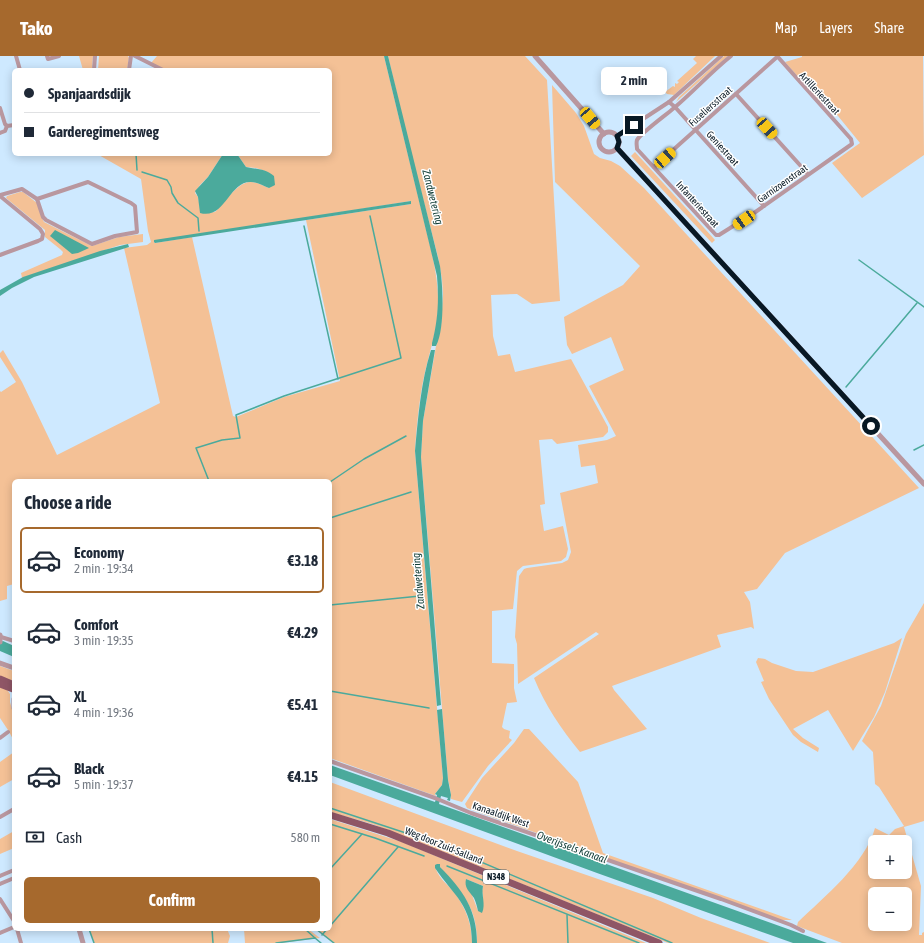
<!DOCTYPE html>
<meta charset="utf-8">
<style>
body{margin:0;font-family:"Asap Condensed",sans-serif;background:#f6f6f7;color:#1f2937;height:100vh;display:flex;flex-direction:column;font-size:15px;white-space:nowrap}
*{box-sizing:border-box;margin:0}
p{font-size:13px;color:#747a83}
.icon{flex:none;width:22px;height:22px;fill:none;stroke:currentColor;stroke-width:2;stroke-linecap:round;stroke-linejoin:round}
.map{position:relative;flex:1;overflow:hidden}
.details{position:absolute;left:12px;top:423px;width:320px;height:452px;display:flex;flex-direction:column;background:#fff;border-radius:6px;box-shadow:0 2px 10px #0003}
.details>*{flex:none}
.top-card{position:absolute;left:12px;top:12px;width:320px;height:88px;border-radius:6px;box-shadow:0 2px 10px #0003;display:grid;align-content:center;height:88px;padding:0 12px;background:#fff}
.tools{position:absolute;left:868px;top:779px;display:grid;gap:8px}
.tools a{display:grid;place-items:center;width:44px;height:44px;border-radius:6px;background:#fff;box-shadow:0 2px 10px #0003;font-size:20px}
.end{position:absolute;width:18px;height:18px;margin:-9px;border:5px solid #071824;background:#fff;box-shadow:0 0 0 2px #fff}
.from{border-radius:50%}
.bubble{position:absolute;height:28px;border-radius:6px;background:#fff;box-shadow:0 2px 10px #0003;font-size:13px;font-weight:700;line-height:28px;text-align:center}
.car{position:absolute;width:12px;height:24px;margin:-12px -6px;border-radius:5px;box-shadow:0 0 3px 1px #0007;background:linear-gradient(#f5c518 24%,#345 0 40%,#f5c518 0 76%,#345 0 86%,#f5c518 0)}
.top-card b{display:flex;align-items:center;gap:14px;height:38px;font-size:15px}
.top-card b+b{border-top:1px solid #e0e1e3}
.top-card i{width:10px;height:10px;background:#1f2937}
ul{padding:0;list-style:none}
li{display:flex;align-items:center;gap:12px;height:66px;margin:0 8px 6px;padding:0 4px;border:2px solid transparent;border-radius:6px}
li div{flex:1}
li b{display:block;font-size:15px}
li em{font-style:normal;font-weight:700}
li.on{border-color:#a6692d}
li>.icon{width:36px;height:36px;stroke-width:1.5}
h2{padding:0 12px;font-size:18px;line-height:48px}
.pay{display:flex;align-items:center;gap:10px;height:44px;padding:0 12px;font-size:15px}
.pay p{margin-inline-start:auto}
.action{display:flex;gap:8px;margin-top:auto;padding:8px 12px}
.action a{flex:1;height:46px;border-radius:6px;background:#a6692d;color:#fff;font-size:16px;font-weight:700;line-height:46px;text-align:center}
header{display:flex;align-items:center;gap:24px;box-sizing:border-box;height:56px;padding:0 20px;background:#a6692d;color:#fff}
header strong{font-size:19px}
nav{display:flex;gap:22px;margin-inline-start:auto;font-size:14px}
.map>svg:first-child{display:block}
</style>
<header>
<strong>Tako</strong>
<nav><a>Map</a><a>Layers</a><a>Share</a></nav>
</header>
<div class="map">
<svg width="924" height="887" viewBox="0 0 924 887">
<rect width="100%" height="100%" fill="#cee9ff"/>
<g fill="#f4c196" fill-rule="evenodd">
<polygon points="79,0 93,0 92,14 83,14"/>
<polygon points="99,0 128,0 129,2 127,14 98,14"/>
<path d="M157,0H384L432,198C437,220 440,243 437,265C435,279 431,291 428,304C420,333 417,365 415,395L443,722L442,729L435,738L436,740L330,702V425H14V528L7,530V543L0,545V335L1,336L16,326L0,301V297L3,294L22,326L57,399L160,347L124,192L147,189L151,186L148,175L141,123L97,98H223L208,121L200,129L195,137L198,141L201,157L215,156C223,148 238,125 251,126C257,126 263,130 269,132L265,115L256,112L246,111L237,98H330V14H164L151,7ZM411,145V148L306,164L340,325L284,341L236,361L233,360L192,181L155,187L154,186Z"/>
<polygon points="388,0 525,0 547,24 560,245 532,248 517,238 491,239 493,280 498,300 510,298 515,316 571,303 608,371 608,376 603,381 557,388 552,383 539,384 545,448 540,449 544,475 563,470 568,493 566,501 561,505 523,510 517,515 513,553 492,555 492,607 514,608 514,632 517,646 507,647 502,671 504,673 510,675 509,682 512,684 488,710 462,746 451,743 450,732 448,724 421,401 423,365 436,290 441,270 443,238 442,223 438,201 409,89"/>
<polygon points="696,0 715,0 674,39 667,38 665,36 673,30 675,31 675,27 677,28 679,26 677,25 697,7 693,3"/>
<polygon points="724,0 728,0 676,46 679,41"/>
<polygon points="802,0 923,0 924,99 862,142 832,107 860,87 825,44 821,47 785,6 802,1"/>
<path d="M552,29L576,57L584,70L594,98L600,102L611,105L620,110L644,132L919,432L785,497L757,533L744,536L750,546L754,573L751,571L717,579L721,591L612,630L614,634L647,673L580,696C561,673 545,649 534,622L599,578L596,576L518,628L517,588L515,581L519,520L524,513L527,512L562,507L568,504L571,496L560,437L598,427L595,409L581,411L578,389L607,384L616,380L589,330L624,314L611,281L572,298L567,289L564,261L623,229L640,210L555,126Z"/>
<polygon points="635,96 715,184 712,187 631,100"/>
<polygon points="20,136 23,136 37,147 42,162 44,166 92,190 119,181 143,178 143,186 120,189 22,222 21,217 62,199 63,196 60,193 45,181 45,174 6,142 7,140"/>
<path d="M924,547V765L904,771L921,830L919,879H922V877L924,876V887H842L797,870L798,866C824,841 865,808 875,772L889,779L895,773L904,770L879,731L875,728L873,696L862,685L881,650L906,578ZM875,786H905V816H875ZM875,838H905V868H875Z"/>
<polygon points="902,582 885,636 874,661 853,695 828,654 793,673 803,682 819,692 818,696 801,686 793,679 769,643 761,626 764,625 756,606 758,602 765,603 772,607 796,615 813,616 894,587"/>
<polygon points="0,610 14,615 14,625 0,621"/>
<polygon points="0,630 6,632 10,638 10,646 14,660 14,685 8,674 0,662"/>
<polygon points="524,673 529,673 578,726 603,797 792,864 780,864 467,752 465,748 482,722 514,687"/>
<polygon points="14,696 14,723 0,731 0,706"/>
<polygon points="330,726 517,795 653,842 701,862 770,887 668,887 406,781 372,768 330,756"/>
<path d="M330,763L402,786L646,887H477C477,852 465,842 444,816L440,811L435,809C436,820 448,829 455,837C466,853 472,868 472,887H333L315,873H330ZM466,823L483,830L482,835L483,841L478,855Z"/>
<polygon points="14,775 14,792 0,798 0,783"/>
<polygon points="89,873 227,873 230,880 228,887 94,887"/>
<polygon points="244,873 308,873 320,882 280,887 245,887"/>
</g>
<g fill="#4baa9c">
<path d="M384,0H388L440,210C443,230 445,273 436,290H432V287C438,264 439,244 437,220Z"/>
<path d="M223,98H237L246,111C256,113 266,113 274,120L275,129L269,132C263,130 257,126 251,126C229,125 225,164 200,157L198,141L195,135L208,121Z"/>
<polygon points="411,145 411,148 155,187 154,186 154,184"/>
<polygon points="55,174 89,192 78,197 72,198 50,180"/>
<polygon points="128,188 129,191 34,221 12,232 0,240 0,234 23,221 100,195"/>
<path d="M431,294H435L423,365L421,401L441,649L437,650L415,395C418,362 421,325 431,294Z"/>
<polygon points="3,585 14,590 14,601 0,595 0,586"/>
<polygon points="442,653 448,724 451,739 450,745 447,744 448,742 441,740 439,748 827,887 793,887 597,817 330,719 330,709 435,746 437,739 435,738 442,729 443,722 437,654"/>
<path d="M437,808H440V811C463,834 477,854 477,887H472C472,849 454,840 435,812V809Z"/>
<path d="M466,823L483,830C481,839 486,848 482,857L478,855C477,851 476,846 474,842C469,835 464,832 466,823Z"/>
</g>
<g fill="none" stroke-linecap="round" stroke-linejoin="round">
<g stroke="#4baa9c" stroke-width="1.5">
<polyline points="136,98 137,114"/>
<polyline points="142,116 167,124 171,131 172,137 178,147 198,162 199,175"/>
<polyline points="304,170 338,323"/>
<polyline points="859,204 924,251"/>
<polyline points="846,331 917,247"/>
<polyline points="914,394 924,389"/>
<polyline points="209,425 196,392 222,384 240,382 236,359 284,340 401,302 370,160"/>
<polyline points="330,426 364,403 406,380"/>
<polyline points="330,462 411,436"/>
<polyline points="330,549 420,540"/>
<polyline points="330,635 429,652"/>
<polyline points="330,752 427,784"/>
<polyline points="330,768 375,782 424,800"/>
<polyline points="448,792 672,887"/>
<polyline points="447,810 639,887"/>
<polyline points="330,813 362,778"/>
<polyline points="567,859 568,887"/>
<polyline points="330,870 398,791"/>
<polyline points="89,873 94,887"/>
<polyline points="212,873 213,887"/>
<polyline points="305,873 315,882"/>
<polyline points="316,873 334,887"/>
<polyline points="322,879 327,873"/>
<polyline points="276,887 315,882 321,887"/>
</g>
<g stroke="#b9979f" stroke-width="4">
<polyline points="16,0 20,14"/>
<polyline points="47,0 48,3 59,0"/>
<polyline points="135,0 163,14"/>
<path d="M731,0C711,16 694,35 674,52C666,59 641,77 637,84C636,87 637,90 637,93L716,179H719L754,157L852,88L851,83L777,0"/>
<polyline points="94,14 95,0"/>
<polyline points="129,14 131,0"/>
<polyline points="736,38 808,118"/>
<polyline points="669,46 675,51 764,150"/>
<polyline points="0,52 5,68 7,70"/>
<polyline points="0,77 5,75 7,70 14,69"/>
<polyline points="617,80 669,46 721,0"/>
<polyline points="654,111 777,1"/>
<polygon points="88,126 131,147 135,150 137,176 115,180 92,188 46,164 43,161 37,143"/>
<polyline points="0,139 22,133 37,143"/>
<polyline points="0,140 40,173 43,178 42,183 38,185 0,199"/>
<polyline points="1,581 14,585"/>
<polyline points="0,682 8,676"/>
<polyline points="330,705 435,742 471,757 721,843 791,869 803,875"/>
<polyline points="0,761 14,753"/>
<polyline points="0,820 14,814"/>
<polyline points="0,828 14,822"/>
<polyline points="0,843 14,865"/>
<polyline points="17,873 21,887"/>
<polyline points="0,877 14,871"/>
</g>
<g stroke="#b9979f" stroke-width="5">
<polyline points="535,0 604,78"/>
<circle cx="609" cy="86" r="10"/>
<polyline points="617,92 924,428"/>
<polyline points="0,579 0,586"/>
<polyline points="0,607 14,612"/>
<polyline points="14,643 14,652"/>
<polyline points="79,873 83,887"/>
</g>
<g stroke="#8f5666" stroke-width="7">
<polyline points="0,623 14,629"/>
<polyline points="0,628 13,633"/>
<polyline points="330,759 388,777 659,887"/>
</g>
</g>
<g fill="none" stroke-linecap="round" stroke-linejoin="round">
<polyline stroke="#071824" stroke-width="5" points="634,69 617,80 619,86 617,92 871,370"/>
</g>
<g text-anchor="middle" stroke-width="3" stroke-linejoin="round" paint-order="stroke">
<rect fill="#fff" stroke="#515d66" stroke-width="1" x="483" y="814" width="26" height="14" rx="3"/>
<g font-size="9" font-weight="bold" fill="#071824">
<text x="496" y="824">N348</text>
</g>
<g font-size="10" fill="#071824" stroke="#fff">
<text transform="translate(820 37) rotate(47)" y="4">Artilleriestraat</text>
<text transform="translate(710 50) rotate(-42)" y="4">Fuseliersstraat</text>
<text transform="translate(723 92) rotate(48)" y="4">Geniestraat</text>
<text transform="translate(782 127) rotate(-35)" y="4">Garnizoenstraat</text>
<text transform="translate(698 148) rotate(48)" y="4">Infanteriestraat</text>
<text transform="translate(501 758) rotate(19)" y="4">Kanaaldijk West</text>
<text transform="translate(444 789) rotate(22)" y="4">Weg door Zuid-Salland</text>
</g>
<g font-size="11" font-style="italic" fill="#0f3c35" stroke="#fff">
<text transform="translate(433 141) rotate(76)" y="4">Zandwetering</text>
<text transform="translate(418 525) rotate(-95)" y="4">Zandwetering</text>
<text transform="translate(572 791) rotate(20)" y="4">Overijssels Kanaal</text>
</g>
</g>
</svg>
<div class="tools">
<a>+</a>
<a>−</a>
</div>
<i class="end from" style="left:871px;top:370px"></i>
<i class="end" style="left:634px;top:69px"></i>
<div class="bubble" style="left:601px;top:11px;width:66px">2 min</div>
<i class="car" style="left:590px;top:62px;rotate:140deg"></i>
<i class="car" style="left:767px;top:72px;rotate:138deg"></i>
<i class="car" style="left:665px;top:102px;rotate:48deg"></i>
<i class="car" style="left:744px;top:164px;rotate:236deg"></i>
<div class="top-card">
<b><i class="from"></i>Spanjaardsdijk</b>
<b><i></i>Garderegimentsweg</b>
</div>
<section class="details">
<h2>Choose a ride</h2>
<ul>
<li class="on"><svg class="icon" aria-label="car" viewBox="0 0 24 24"><path d="M5 17H2v-5l4-1 3-4h7l3 4 3 1v5h-3M9 17h6M6 11h13"/><circle cx="7" cy="17" r="2"/><circle cx="17" cy="17" r="2"/></svg><div><b>Economy</b><p>2 min · 19:34</p></div><em>€3.18</em></li>
<li><svg class="icon" aria-label="car" viewBox="0 0 24 24"><path d="M5 17H2v-5l4-1 3-4h7l3 4 3 1v5h-3M9 17h6M6 11h13"/><circle cx="7" cy="17" r="2"/><circle cx="17" cy="17" r="2"/></svg><div><b>Comfort</b><p>3 min · 19:35</p></div><em>€4.29</em></li>
<li><svg class="icon" aria-label="car" viewBox="0 0 24 24"><path d="M5 17H2v-5l4-1 3-4h7l3 4 3 1v5h-3M9 17h6M6 11h13"/><circle cx="7" cy="17" r="2"/><circle cx="17" cy="17" r="2"/></svg><div><b>XL</b><p>4 min · 19:36</p></div><em>€5.41</em></li>
<li><svg class="icon" aria-label="car" viewBox="0 0 24 24"><path d="M5 17H2v-5l4-1 3-4h7l3 4 3 1v5h-3M9 17h6M6 11h13"/><circle cx="7" cy="17" r="2"/><circle cx="17" cy="17" r="2"/></svg><div><b>Black</b><p>5 min · 19:37</p></div><em>€4.15</em></li>
</ul>
<div class="pay"><svg class="icon" aria-label="cash" viewBox="0 0 24 24"><path d="M3 7h18v10H3z"/><circle cx="12" cy="12" r="2"/></svg>Cash<p>580 m</p></div>
<div class="action"><a>Confirm</a></div>
</section>
</div>
